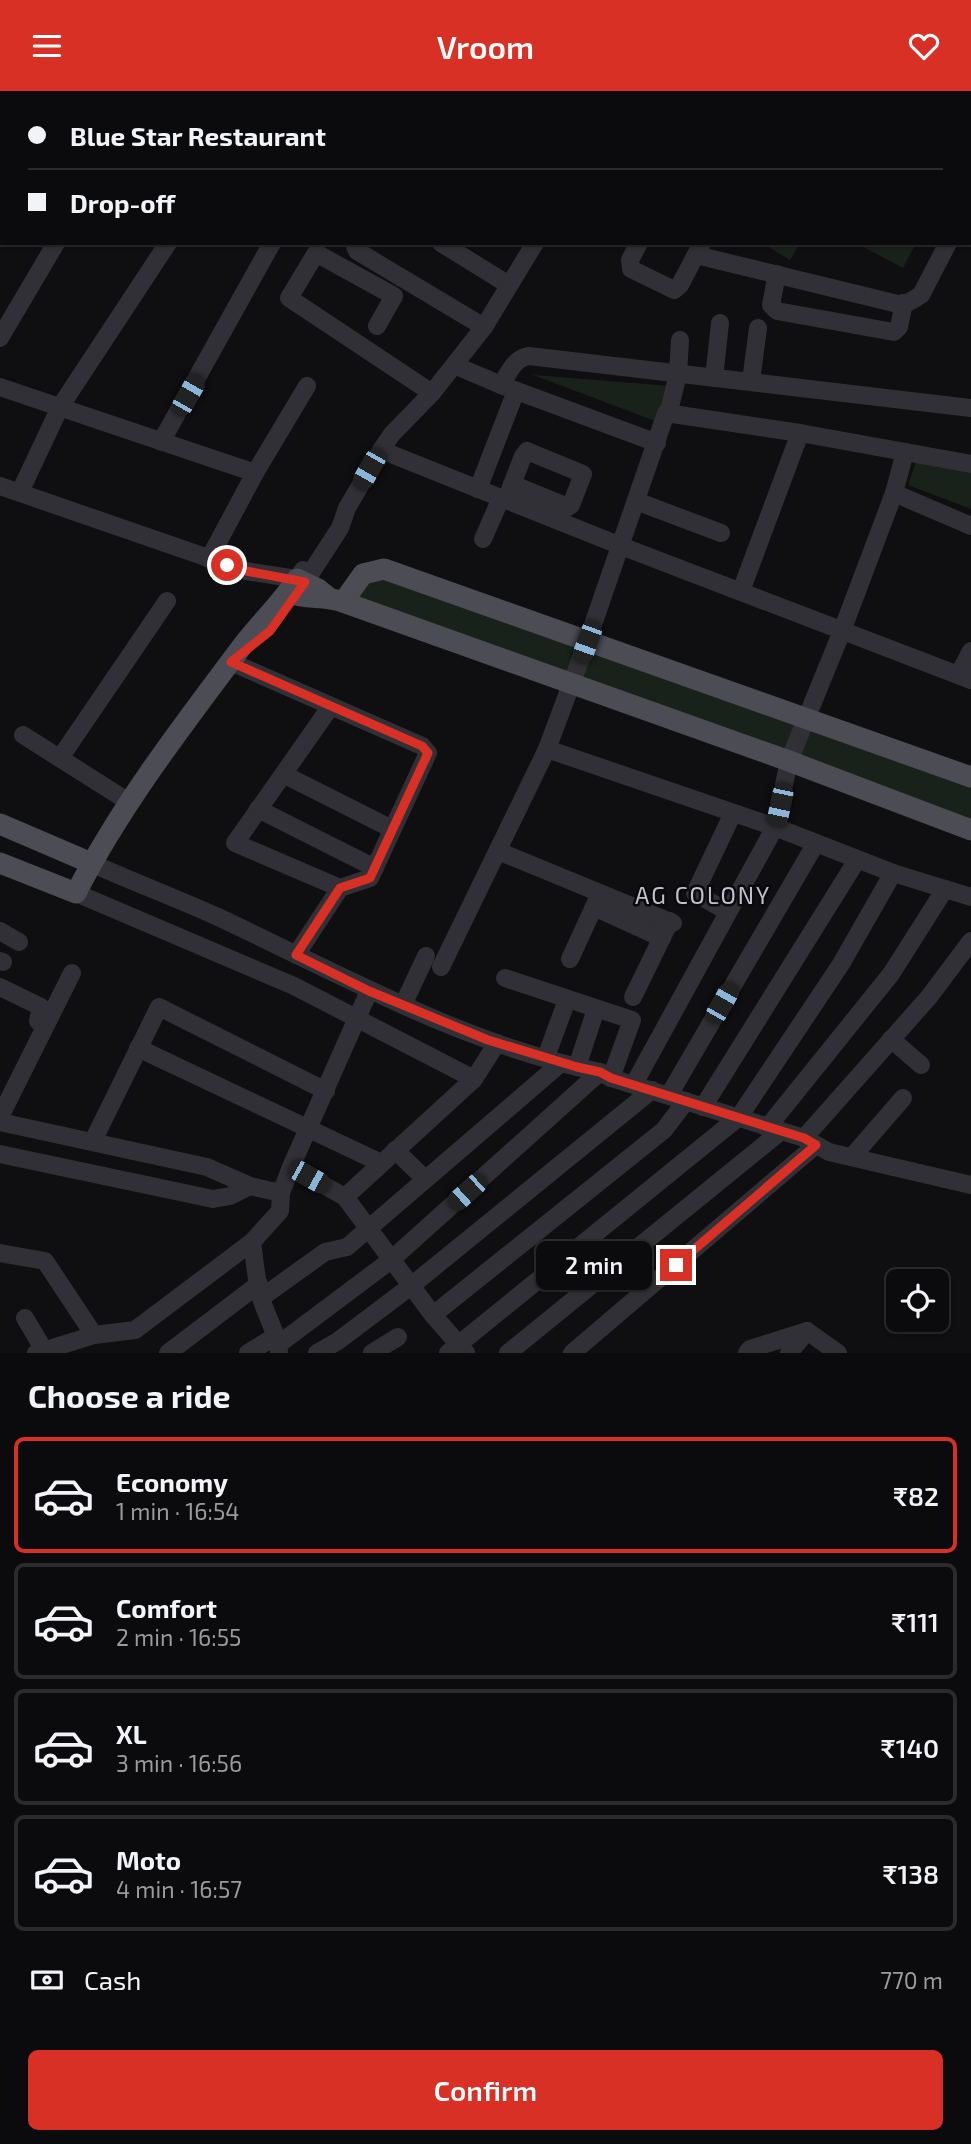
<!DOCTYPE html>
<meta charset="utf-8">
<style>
body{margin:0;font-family:"Exo 2",sans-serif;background:#141416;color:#f1f3f6;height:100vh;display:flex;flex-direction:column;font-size:26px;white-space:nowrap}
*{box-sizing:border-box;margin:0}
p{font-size:23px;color:#9a9b9d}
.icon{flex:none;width:38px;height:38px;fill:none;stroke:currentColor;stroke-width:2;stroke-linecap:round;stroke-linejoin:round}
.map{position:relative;height:1262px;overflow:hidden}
.sheet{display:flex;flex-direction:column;background:#0b0b0d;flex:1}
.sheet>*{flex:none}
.banner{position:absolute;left:0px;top:0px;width:971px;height:154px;box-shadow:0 2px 5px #0004,0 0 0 2px #2b2b2e;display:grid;align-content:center;height:154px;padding:0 28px;background:#0b0b0d}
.tools{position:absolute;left:886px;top:1178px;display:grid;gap:14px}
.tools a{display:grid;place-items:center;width:63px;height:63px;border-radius:10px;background:#0b0b0d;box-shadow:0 2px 5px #0004,0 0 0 2px #2b2b2e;font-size:35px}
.end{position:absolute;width:32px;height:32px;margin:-16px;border:9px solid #d93025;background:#fff;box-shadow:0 0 0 4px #fff}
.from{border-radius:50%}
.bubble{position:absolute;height:49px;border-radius:10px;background:#0b0b0d;box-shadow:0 2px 5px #0004,0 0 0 2px #2b2b2e;font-size:23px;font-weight:600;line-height:49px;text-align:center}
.car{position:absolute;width:21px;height:42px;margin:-21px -10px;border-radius:9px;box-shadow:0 0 5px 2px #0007;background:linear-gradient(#222 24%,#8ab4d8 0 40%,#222 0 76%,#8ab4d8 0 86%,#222 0)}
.banner b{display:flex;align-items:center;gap:24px;height:66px;font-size:26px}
.banner b+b{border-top:2px solid #2b2b2e}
.banner i{width:18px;height:18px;background:#f1f3f6}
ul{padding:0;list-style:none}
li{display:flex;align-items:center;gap:21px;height:116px;margin:0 14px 10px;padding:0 14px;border:4px solid #2b2b2e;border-radius:10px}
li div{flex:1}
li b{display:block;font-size:26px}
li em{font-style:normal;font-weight:600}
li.selected{border-color:#d93025}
li>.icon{width:63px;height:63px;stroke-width:1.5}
h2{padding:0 28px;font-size:32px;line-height:84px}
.pay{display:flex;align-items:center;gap:18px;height:77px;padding:0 28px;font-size:26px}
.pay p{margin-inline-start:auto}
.primary-button{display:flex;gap:14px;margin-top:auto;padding:14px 28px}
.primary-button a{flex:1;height:80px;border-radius:10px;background:#d93025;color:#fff;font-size:28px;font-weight:600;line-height:80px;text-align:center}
header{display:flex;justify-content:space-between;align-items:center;height:91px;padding:0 28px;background:#d93025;color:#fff;font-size:32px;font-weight:600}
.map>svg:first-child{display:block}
</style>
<header><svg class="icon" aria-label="menu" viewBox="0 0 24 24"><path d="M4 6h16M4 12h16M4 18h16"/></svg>Vroom<svg class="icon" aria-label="heart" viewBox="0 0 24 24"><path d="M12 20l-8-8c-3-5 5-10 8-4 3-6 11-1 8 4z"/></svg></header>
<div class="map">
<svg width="971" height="1262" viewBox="0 0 971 1262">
<rect width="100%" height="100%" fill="#0f0f11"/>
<g fill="#19211b">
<polygon points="762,152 800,152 790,169"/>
<polygon points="856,152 916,152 903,177"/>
<polygon points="533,284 671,295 658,331"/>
<polygon points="917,368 971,378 971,418 908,394"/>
<polygon points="384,478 971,686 971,739 343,511"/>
</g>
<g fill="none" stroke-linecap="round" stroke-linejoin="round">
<g stroke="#303036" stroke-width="18">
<polyline points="181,0 184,2"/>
<polyline points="265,0 268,2"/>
<polyline points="464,0 467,2"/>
<polyline points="559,0 562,2"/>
<polyline points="27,2 28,0"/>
<polyline points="104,2 105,0"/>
<polyline points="211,2 212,0"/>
<polyline points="320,2 321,0"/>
<polyline points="382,2 383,0"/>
<polyline points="445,2 446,0"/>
<polyline points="640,2 641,0"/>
<polyline points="798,2 799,0"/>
<polyline points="894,2 895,0"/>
<polyline points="930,2 931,0"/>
<polyline points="964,2 965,0"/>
<polyline points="0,47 2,44"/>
<polyline points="970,111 971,108"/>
<polyline points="356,152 355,155 357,160 484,236"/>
<polyline points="441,152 509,194"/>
<polyline points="639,152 630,169 631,178 674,199 680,194 702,152"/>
<polyline points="696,164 898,213 909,211 921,204 948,152"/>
<polyline points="777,183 771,214 777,220 894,241 899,236 904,212"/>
<polyline points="377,235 394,205 316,162 289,207 432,302"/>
<polyline points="0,247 56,152"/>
<polyline points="454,274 501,294 657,352"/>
<polyline points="714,287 720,232"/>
<polyline points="751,290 758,237"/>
<path d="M501,294C509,282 514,267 529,265L971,317"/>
<polyline points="0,296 255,382"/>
<polyline points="669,320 678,283 680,249"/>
<polyline points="161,351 272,152"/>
<polyline points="381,359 621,455 971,589"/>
<polyline points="0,395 246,480 297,488 303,479"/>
<polyline points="478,398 516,300"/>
<polyline points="20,401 60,316 168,152"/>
<polyline points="894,402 971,435"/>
<polyline points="506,409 523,365 527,360 583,383 571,414 568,416 512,393"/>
<polyline points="636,410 721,442"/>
<polyline points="483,448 501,407"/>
<polyline points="209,468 255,382 307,295"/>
<polyline points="305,491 340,437 347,417 381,359 392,343 432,302 484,236 535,152"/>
<polyline points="741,500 800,342"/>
<polyline points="231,571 422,655 428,662 370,787 340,797 235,752 331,615"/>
<polyline points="959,583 971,560"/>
<polyline points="23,644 129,711"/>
<polyline points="547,658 775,736 893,782 971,806"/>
<polyline points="60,667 167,510"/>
<polyline points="285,684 392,738"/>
<polyline points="258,718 375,777"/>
<polyline points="498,760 673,832"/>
<path d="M91,772C133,791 176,807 218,826C342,884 465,954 600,981L611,987L804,1047L829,1061L971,1094"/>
<polyline points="76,802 294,895 474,988"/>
<polyline points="594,816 662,847"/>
<polyline points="728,821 695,802 733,722"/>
<polyline points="0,840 19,851"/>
<polyline points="296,864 340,797"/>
<polyline points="570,868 598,807"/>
<polyline points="0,870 3,871"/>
<polyline points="441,876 547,658 587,551 666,322 800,342 971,373"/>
<polyline points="505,887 632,929 611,987"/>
<polyline points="0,896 41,916 38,930"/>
<polyline points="633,906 670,830"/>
<polyline points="403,914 426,865"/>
<polyline points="891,948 921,974"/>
<polyline points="138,957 381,1072"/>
<polyline points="546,966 567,909"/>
<polyline points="577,976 596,918"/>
<polyline points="634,993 775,736 789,670 842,540 894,402 905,361"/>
<polyline points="669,1004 816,752"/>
<polyline points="703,1016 857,769"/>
<polyline points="0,1026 72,882"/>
<polyline points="0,1031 207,1076 250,1095 281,1102"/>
<polyline points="767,1037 891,883 945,798"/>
<polyline points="804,1047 929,906 971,850"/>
<polyline points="93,1050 159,916 326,1000"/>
<polyline points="395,1059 425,1088"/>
<polyline points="0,1063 213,1108 230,1105 250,1095"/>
<polyline points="852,1066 903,1007"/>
<polyline points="291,1076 345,1106 433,1224 466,1262"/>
<polyline points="345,1106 474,988 497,952"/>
<path d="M252,1151C255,1170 256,1192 262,1210C267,1225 279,1248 279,1262"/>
<polyline points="0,1162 45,1170 94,1244"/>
<polyline points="261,1207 325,1161 347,1156 561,972"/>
<polyline points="433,1224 664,1039 686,1010"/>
<polyline points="25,1227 44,1259"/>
<polyline points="807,1240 838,1262"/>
<polyline points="279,1253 391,1169 600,981"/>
<polyline points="36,1262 94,1244 135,1239 252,1151 280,1120 281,1102 291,1076 369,900"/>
<polyline points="168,1262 259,1193"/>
<polyline points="248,1262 274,1246"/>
<polyline points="317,1262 338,1250 411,1195 652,999"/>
<polyline points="372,1262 398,1246"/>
<polyline points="448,1262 739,1026 841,873 893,782"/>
<polyline points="508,1262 780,1041"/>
<polyline points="572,1262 816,1054"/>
<polyline points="747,1262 750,1258 807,1240"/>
<polyline points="789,1262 807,1240"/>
</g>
<g stroke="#4c4c55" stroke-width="21">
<polyline points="609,0 610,2"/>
<polyline points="681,2 682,0"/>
<polyline points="697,2 698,0"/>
<path d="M288,502C306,509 325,504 343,511L789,670L971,739"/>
<polyline points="343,511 363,483 384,478 971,686"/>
<polyline points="0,733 91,772"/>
<path d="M0,772L76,802C121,714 183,634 243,554C260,532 281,512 297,488L318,498L328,506"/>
</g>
</g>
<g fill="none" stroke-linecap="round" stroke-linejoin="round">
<polyline stroke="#d93025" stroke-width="9" points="227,474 246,480 305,491 270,540 231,571 422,655 428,662 370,787 340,797 296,864 369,900 488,949 577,976 600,981 611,987 804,1047 816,1054 676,1174"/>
</g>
<g text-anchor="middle" stroke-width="5" stroke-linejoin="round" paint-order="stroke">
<g font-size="23" letter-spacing="2" fill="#c0c2cf" stroke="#0a0a0c">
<text x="703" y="813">AG COLONY</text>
</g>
</g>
</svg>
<div class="tools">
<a><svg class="icon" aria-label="locate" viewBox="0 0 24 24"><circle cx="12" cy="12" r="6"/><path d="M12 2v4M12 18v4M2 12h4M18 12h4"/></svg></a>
</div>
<i class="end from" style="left:227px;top:474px"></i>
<i class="end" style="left:676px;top:1174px"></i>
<div class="bubble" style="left:536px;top:1150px;width:116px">2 min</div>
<i class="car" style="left:188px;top:304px;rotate:30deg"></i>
<i class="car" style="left:369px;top:378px;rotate:210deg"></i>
<i class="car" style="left:587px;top:551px;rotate:200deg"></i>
<i class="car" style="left:780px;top:714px;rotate:192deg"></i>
<i class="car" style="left:722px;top:912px;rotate:30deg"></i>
<i class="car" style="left:309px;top:1086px;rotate:119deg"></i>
<i class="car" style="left:467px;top:1101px;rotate:228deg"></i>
<div class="banner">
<b><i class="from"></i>Blue Star Restaurant</b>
<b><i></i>Drop-off</b>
</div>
</div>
<section class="sheet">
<h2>Choose a ride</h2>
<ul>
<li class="selected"><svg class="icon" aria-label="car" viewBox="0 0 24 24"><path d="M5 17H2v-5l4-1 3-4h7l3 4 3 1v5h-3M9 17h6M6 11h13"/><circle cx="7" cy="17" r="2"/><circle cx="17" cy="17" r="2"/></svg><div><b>Economy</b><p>1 min · 16:54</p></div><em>₹82</em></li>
<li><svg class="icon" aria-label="car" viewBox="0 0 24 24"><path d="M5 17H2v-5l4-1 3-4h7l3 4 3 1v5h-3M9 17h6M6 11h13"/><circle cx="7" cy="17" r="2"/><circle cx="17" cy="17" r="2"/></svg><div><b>Comfort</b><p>2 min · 16:55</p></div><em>₹111</em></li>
<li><svg class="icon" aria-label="car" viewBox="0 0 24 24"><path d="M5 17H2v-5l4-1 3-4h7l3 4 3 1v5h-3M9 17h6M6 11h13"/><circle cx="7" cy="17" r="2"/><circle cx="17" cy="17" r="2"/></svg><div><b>XL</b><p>3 min · 16:56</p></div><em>₹140</em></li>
<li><svg class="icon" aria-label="car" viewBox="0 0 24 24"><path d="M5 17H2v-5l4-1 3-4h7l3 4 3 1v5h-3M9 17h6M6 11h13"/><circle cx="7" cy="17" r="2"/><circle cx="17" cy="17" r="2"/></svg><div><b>Moto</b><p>4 min · 16:57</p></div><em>₹138</em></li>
</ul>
<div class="pay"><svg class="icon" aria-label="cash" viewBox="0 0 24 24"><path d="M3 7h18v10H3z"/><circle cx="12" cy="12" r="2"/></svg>Cash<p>770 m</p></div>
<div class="primary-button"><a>Confirm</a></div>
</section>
